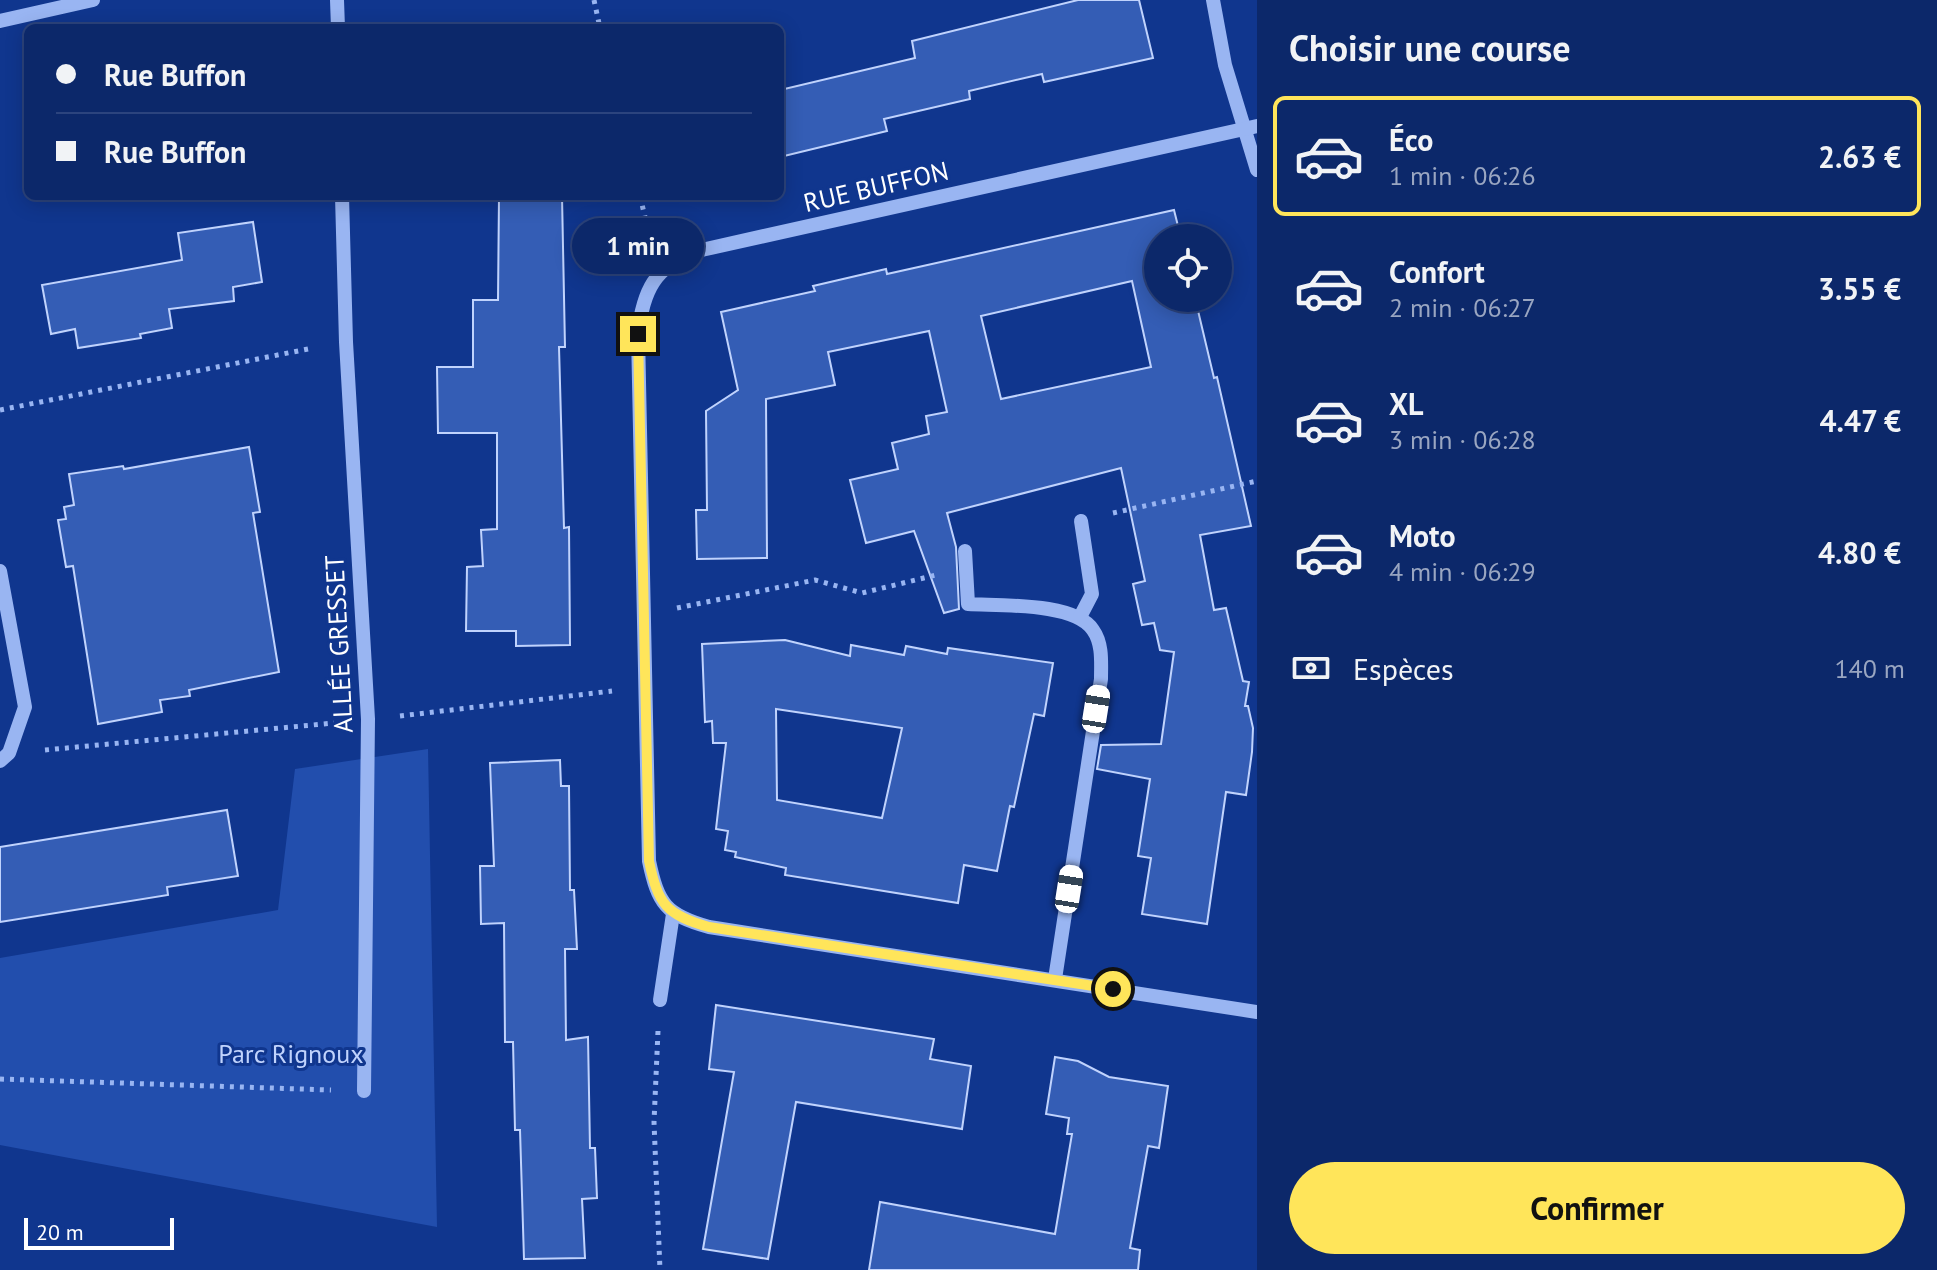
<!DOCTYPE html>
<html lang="fr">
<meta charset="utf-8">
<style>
body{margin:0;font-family:"PT Sans",sans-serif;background:#153070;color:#f1f3f6;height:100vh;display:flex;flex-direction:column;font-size:30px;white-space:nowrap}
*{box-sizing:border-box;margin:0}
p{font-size:26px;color:#9aa6c1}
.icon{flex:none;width:44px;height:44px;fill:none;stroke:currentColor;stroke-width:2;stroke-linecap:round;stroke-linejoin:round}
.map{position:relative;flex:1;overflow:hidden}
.side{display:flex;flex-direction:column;background:#0c286a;width:680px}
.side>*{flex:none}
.banner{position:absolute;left:24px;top:24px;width:760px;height:176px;border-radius:12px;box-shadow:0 4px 20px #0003,0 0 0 2px #2c447e;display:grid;align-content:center;height:176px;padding:0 32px;background:#0c286a}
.tools{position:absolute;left:1144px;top:224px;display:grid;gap:16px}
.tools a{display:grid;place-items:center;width:88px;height:88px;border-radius:50%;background:#0c286a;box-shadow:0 4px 20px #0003,0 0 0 2px #2c447e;font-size:40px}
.scale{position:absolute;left:24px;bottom:20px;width:150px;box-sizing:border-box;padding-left:8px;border:4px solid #fff;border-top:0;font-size:22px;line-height:28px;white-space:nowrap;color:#fff;-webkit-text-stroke:6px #10368e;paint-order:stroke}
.end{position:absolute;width:36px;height:36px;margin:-18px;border:10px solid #ffe55a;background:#111;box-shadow:0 0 0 4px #111}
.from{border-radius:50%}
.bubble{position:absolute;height:56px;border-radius:28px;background:#0c286a;box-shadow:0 4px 20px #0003,0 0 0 2px #2c447e;font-size:26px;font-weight:800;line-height:56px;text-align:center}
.car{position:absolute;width:24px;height:48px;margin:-24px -12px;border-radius:10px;box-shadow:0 0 6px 2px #0007;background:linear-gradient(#fff 24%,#345 0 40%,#fff 0 76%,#345 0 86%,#fff 0)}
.banner b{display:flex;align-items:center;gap:28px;height:76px;font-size:30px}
.banner b+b{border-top:2px solid #2c447e}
.banner i{width:20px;height:20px;background:#f1f3f6}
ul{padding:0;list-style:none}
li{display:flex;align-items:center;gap:24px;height:120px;margin:0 16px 12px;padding:0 16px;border:4px solid transparent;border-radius:12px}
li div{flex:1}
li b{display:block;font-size:30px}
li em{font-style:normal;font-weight:800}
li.selected{border-color:#ffe55a}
li>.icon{width:72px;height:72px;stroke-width:1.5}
h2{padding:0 32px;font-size:36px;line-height:96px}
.pay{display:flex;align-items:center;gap:20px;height:88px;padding:0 32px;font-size:30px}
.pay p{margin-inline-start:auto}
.action{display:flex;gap:16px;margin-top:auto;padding:16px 32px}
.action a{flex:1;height:92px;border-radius:48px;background:#ffe55a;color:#111;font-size:32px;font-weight:800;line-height:92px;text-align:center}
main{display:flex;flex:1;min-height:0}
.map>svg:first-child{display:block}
</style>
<main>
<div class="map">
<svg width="1257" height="1270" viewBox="0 0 1257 1270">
<rect width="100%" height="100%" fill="#10368e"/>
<polygon fill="#224ead" points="428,749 437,1227 0,1145 0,958 278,910 295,769"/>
<g fill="#345db5" stroke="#c0d3fd" stroke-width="2" fill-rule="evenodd">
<polygon points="1078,0 1139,0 1153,58 1044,82 1042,74 969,91 970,99 884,119 887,131 780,157 780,90 915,58 912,41"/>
<polygon points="499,196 562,196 565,347 559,347 564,528 569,527 570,645 516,646 516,631 466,631 467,567 483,566 481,530 497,529 497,433 438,433 437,367 473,367 473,300 498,300"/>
<path d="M1174,210L1181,238H1158V298H1195L1214,378L1217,377L1251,526L1200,535L1214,610L1226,608L1243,681L1249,682L1245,706H1248L1253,728L1252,752L1246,795L1226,792L1207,924L1142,914L1151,858L1138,856L1150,779L1097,769L1101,745L1161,744L1174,652L1160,650L1154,623L1142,625L1133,584L1145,581L1121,468L947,513L956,547L959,609L944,613L914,531L866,543L850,480L898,469L892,443L929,434L926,416L947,412L929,331L828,352L835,385L766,399L767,558L697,559L696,510H707L706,411L738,390L721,312L815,291L813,286L886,269L887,274ZM1132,281L1151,367L1001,399L981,316Z"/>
<polygon points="253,222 262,282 233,287 234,301 169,309 172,328 140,334 141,338 78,348 75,329 51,334 42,285 182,260 178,233"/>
<polygon points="249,447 260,512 253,513 279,672 189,690 190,696 160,700 162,712 98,724 73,566 66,567 58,520 66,519 64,507 74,505 69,474 123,466 124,469"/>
<path d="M785,640L850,656L851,645L904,655L906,646L947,654L948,648L1053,663L1044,716L1034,714L1014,807L1010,806L997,871L964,865L958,903L785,875L786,868L735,857L736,852L725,850L728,831L716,829L726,743H713L712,721L705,722L702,644ZM776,709L902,728L882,818L777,800Z"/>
<polygon points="560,760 561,786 569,786 570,890 574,890 577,949 565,949 566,1040 588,1037 590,1148 595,1148 597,1198 582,1199 585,1258 524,1259 520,1130 515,1130 513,1042 505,1042 504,923 481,924 480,866 494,866 490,763"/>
<polygon points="227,810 238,876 167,887 168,895 0,922 0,847"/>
<polygon points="716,1005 934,1039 930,1059 971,1066 962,1129 796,1102 768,1259 703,1249 734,1072 709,1069"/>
<polygon points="1055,1057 1078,1061 1109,1077 1168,1086 1159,1148 1148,1146 1130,1248 1140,1250 1138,1270 869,1270 880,1202 1055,1234 1072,1134 1067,1134 1069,1118 1046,1114"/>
</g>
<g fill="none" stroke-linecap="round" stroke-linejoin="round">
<g stroke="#99b5f2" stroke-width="5" stroke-dasharray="4 6" stroke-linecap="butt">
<polyline points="594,0 600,28"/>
<polyline points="640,196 650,238"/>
<polyline points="0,410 313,348"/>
<polyline points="1113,513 1257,481"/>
<polyline points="677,608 815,580 862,593 936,575"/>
<polyline points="400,716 612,691"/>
<polyline points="45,750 334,723"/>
<polyline points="658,1031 654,1122 660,1270"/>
<polyline points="0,1079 331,1090"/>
</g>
<g stroke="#99b5f2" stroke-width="14">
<polyline points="337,0 338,28"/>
<polyline points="1213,0 1225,65 1257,170"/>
<polyline points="0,21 93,0"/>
<path d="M1257,126L697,251C654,267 643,291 638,334L649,861C658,904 666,915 709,927L1257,1012"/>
<polyline points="342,196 346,342 368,719 364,1091"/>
<path d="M965,551L968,604C999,606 1075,602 1093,630C1103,644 1101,663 1101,679L1055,979"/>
<polyline points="0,571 25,707 9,753 0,761"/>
<polyline points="1080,617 1092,594 1081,521"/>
<polyline points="660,1000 673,914"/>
</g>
</g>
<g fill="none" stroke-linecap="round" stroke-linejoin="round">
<path stroke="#ffe55a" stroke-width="10" d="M638,334L649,861C658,904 666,915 709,927L1113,989"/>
</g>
<g text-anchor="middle" stroke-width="6" stroke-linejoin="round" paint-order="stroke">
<g font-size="26" fill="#fff" stroke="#10368e">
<text transform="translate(876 187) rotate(-13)" y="9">RUE BUFFON</text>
<text transform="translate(339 644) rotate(-93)" y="9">ALLÉE GRESSET</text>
</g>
<g font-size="26" fill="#c0d3fd" stroke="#10368e">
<text x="291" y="1063">Parc Rignoux</text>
</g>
</g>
</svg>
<div class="tools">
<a><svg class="icon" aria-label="locate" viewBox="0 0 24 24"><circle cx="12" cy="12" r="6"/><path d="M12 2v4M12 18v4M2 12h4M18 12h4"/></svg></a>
</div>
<div class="scale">20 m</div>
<i class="end from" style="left:1113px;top:989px"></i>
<i class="end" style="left:638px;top:334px"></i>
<div class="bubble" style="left:572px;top:218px;width:132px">1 min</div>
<i class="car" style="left:1096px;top:709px;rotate:9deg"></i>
<i class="car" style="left:1069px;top:889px;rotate:9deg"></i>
<div class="banner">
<b><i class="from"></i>Rue Buffon</b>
<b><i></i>Rue Buffon</b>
</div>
</div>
<section class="side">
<h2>Choisir une course</h2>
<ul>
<li class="selected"><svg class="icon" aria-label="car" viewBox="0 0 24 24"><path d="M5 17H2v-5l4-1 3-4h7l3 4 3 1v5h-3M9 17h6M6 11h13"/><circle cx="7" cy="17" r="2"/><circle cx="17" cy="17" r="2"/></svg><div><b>Éco</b><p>1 min · 06:26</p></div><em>2.63 €</em></li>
<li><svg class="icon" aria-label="car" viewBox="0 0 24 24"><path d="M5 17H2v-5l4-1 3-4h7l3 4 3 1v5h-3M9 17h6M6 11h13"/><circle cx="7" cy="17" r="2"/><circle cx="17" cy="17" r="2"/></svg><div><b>Confort</b><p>2 min · 06:27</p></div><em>3.55 €</em></li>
<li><svg class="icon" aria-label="car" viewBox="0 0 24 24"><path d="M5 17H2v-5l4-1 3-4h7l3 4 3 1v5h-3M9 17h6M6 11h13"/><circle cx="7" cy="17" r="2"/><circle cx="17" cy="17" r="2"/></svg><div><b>XL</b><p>3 min · 06:28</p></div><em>4.47 €</em></li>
<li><svg class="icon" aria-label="car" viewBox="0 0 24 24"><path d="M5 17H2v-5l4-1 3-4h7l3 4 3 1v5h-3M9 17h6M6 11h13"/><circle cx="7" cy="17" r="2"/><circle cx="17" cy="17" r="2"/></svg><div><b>Moto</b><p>4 min · 06:29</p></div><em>4.80 €</em></li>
</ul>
<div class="pay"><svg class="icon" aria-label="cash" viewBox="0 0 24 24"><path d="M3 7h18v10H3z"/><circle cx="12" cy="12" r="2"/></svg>Espèces<p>140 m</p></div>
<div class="action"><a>Confirmer</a></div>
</section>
</main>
